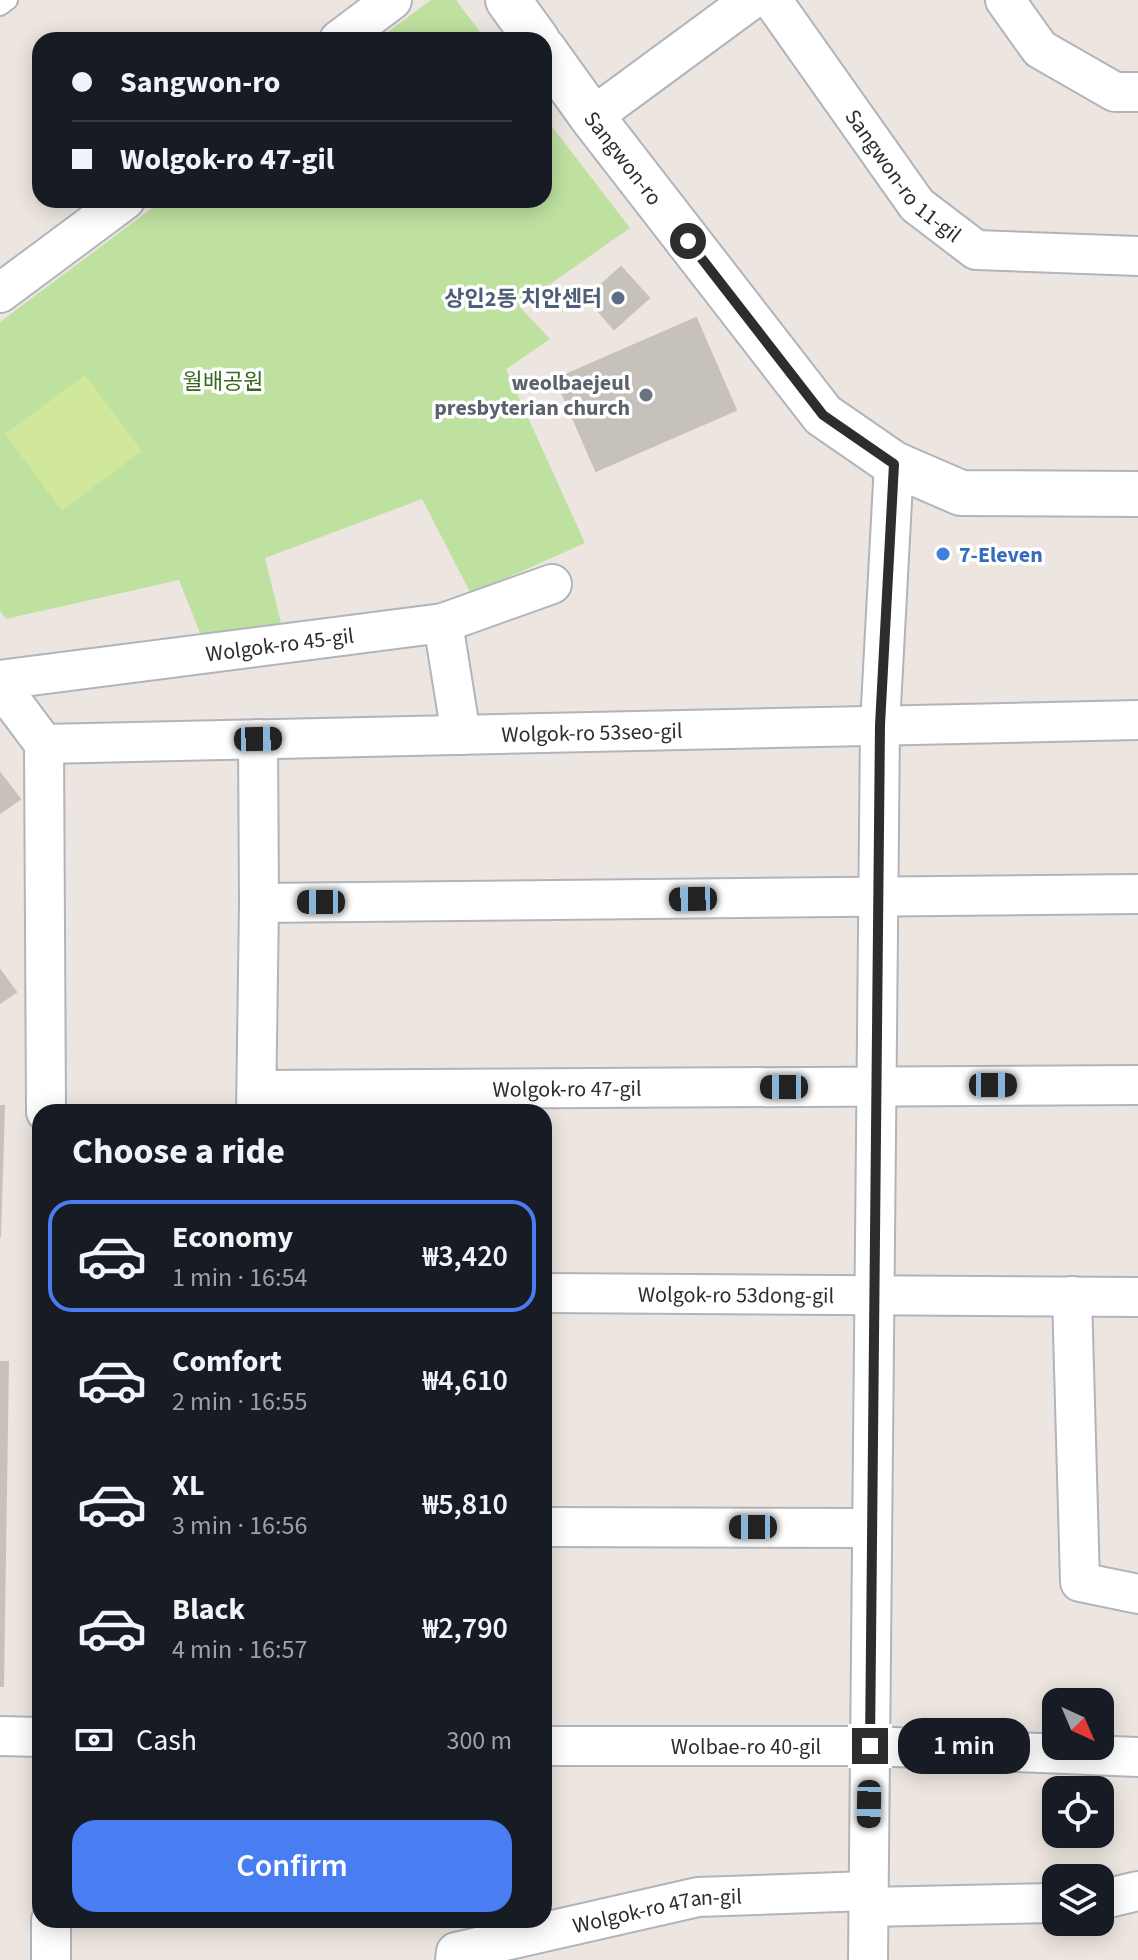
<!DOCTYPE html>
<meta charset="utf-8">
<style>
body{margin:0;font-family:"Source Sans 3","Noto Sans KR",sans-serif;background:#242831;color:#f1f3f6;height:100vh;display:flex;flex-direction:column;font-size:30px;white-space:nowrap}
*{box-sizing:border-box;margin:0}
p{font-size:26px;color:#9ea1a6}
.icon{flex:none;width:44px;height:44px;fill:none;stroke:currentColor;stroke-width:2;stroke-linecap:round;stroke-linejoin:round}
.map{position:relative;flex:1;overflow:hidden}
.sheet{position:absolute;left:32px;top:1104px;width:520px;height:824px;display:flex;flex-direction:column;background:#171b24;border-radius:24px;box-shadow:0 4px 20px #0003}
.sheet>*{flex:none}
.guide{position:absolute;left:32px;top:32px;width:520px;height:176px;border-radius:24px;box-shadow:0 4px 20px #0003;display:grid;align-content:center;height:176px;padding:0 40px;background:#171b24}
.needle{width:52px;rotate:136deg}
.tools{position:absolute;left:1042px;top:1688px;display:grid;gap:16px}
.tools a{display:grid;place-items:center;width:72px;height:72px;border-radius:16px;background:#171b24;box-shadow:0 4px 20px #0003;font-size:40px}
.end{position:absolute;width:36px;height:36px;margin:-18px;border:10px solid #2d2d2d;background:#fff;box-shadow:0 0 0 4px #fff}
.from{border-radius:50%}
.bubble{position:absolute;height:56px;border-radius:24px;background:#171b24;box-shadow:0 4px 20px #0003;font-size:26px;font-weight:600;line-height:56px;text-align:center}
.car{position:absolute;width:24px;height:48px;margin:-24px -12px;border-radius:10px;box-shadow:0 0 6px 2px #0007;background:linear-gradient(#222 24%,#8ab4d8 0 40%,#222 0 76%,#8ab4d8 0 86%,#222 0)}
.guide b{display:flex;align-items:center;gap:28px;height:76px;font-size:30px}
.guide b+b{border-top:2px solid #363941}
.guide i{width:20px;height:20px;background:#f1f3f6}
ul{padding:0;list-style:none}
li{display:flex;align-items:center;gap:24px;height:112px;margin:0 16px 12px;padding:0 24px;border:4px solid transparent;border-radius:24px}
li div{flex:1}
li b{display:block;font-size:30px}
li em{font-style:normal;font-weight:600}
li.active{border-color:#497ef2}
li>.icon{width:72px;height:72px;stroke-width:1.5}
h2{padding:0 40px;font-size:36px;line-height:96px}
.pay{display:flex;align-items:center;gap:20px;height:88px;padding:0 40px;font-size:30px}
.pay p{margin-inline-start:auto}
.action{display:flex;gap:16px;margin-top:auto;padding:16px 40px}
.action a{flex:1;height:92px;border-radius:24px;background:#497ef2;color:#fff;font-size:32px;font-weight:600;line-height:92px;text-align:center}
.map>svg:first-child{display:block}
</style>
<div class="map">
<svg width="1138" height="1960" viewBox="0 0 1138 1960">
<rect width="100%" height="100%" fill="#ede6e0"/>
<g fill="#bee1a0">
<polygon points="431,0 456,0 486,40 377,40"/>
<polygon points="544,116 630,228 519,306 550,339 506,369 585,543 471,594 422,499 265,558 282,627 204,643 179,580 6,619 0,611 0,322 163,200 544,200"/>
</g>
<polygon fill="#d1e79c" points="85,375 142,451 62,511 5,434"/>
<g fill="#c6c1bb" stroke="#c9c1b9" stroke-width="2">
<polygon points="621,267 649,298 614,329 587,298"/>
<polygon points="696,318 736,410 596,471 556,379"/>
<polygon points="0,773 20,799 0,813"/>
<polygon points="0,970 16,992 0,1003"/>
<polygon points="0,1106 4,1106 0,1237"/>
<polygon points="0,1362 8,1362 3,1686 0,1686"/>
</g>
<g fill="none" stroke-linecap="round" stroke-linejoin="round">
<g stroke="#b0b4bc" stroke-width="22">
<polyline id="service" points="0,6 8,0"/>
</g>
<g stroke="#b0b4bc" stroke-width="42">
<g id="minor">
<path id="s1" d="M772,0L917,205L976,250L1138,256"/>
<polyline points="1005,0 1040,49 1115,92 1138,92"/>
<polyline points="339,40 392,0"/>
<polyline points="592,117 751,0"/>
<polyline points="0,293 125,200"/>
<polyline points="443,623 461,735"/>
<path id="s2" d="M0,680L443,623L552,584"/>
<polyline points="0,685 44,744 46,1112"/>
<path id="s3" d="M44,744L1138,720"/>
<polyline points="259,903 1138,894"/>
<path id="s4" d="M257,1090L1138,1085"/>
<polyline points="256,1112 259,903 258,739"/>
<path id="s5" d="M544,1293L1138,1297"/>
<polyline points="1072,1296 1080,1582 1138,1594"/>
<polyline points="544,1527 872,1528"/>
<polyline points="0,1736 40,1737"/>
<path id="s6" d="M544,1746H870L1138,1757"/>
<polyline points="1100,1900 1138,1891"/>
<polyline points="868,1907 1056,1903"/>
<polyline points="51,1920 51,1960"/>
<path id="s7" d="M455,1960L456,1952L698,1897L868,1891"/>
<polyline points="868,1960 880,725 894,464"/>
</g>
</g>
<g stroke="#b0b4bc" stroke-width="48">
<g id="tertiary">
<polyline points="508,0 537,40"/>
<path id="s8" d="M544,50L592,117L823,415L894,464L961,493L1138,494"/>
</g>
</g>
<use href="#service" stroke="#fff" stroke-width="18"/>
<use href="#minor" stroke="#fff" stroke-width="38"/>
<use href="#tertiary" stroke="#fff" stroke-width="44"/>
</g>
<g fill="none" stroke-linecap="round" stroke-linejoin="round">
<polyline stroke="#2d2d2d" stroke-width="10" points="688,241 823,415 894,464 880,725 870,1746"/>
</g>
<circle fill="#5c6f8a" stroke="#fff" stroke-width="3" cx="618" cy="298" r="8"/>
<circle fill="#6b7280" stroke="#fff" stroke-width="3" cx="646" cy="395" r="8"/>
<circle fill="#3f7fe0" stroke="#fff" stroke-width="3" cx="943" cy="554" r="8"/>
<g text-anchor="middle" stroke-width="7" stroke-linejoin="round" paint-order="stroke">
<g font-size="22" fill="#2d2d2d" stroke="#fff">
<text dy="8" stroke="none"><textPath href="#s8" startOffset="134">Sangwon-ro</textPath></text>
<text dy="8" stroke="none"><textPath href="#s1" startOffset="220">Sangwon-ro 11-gil</textPath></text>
<text dy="8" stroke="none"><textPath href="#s2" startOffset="282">Wolgok-ro 45-gil</textPath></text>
<text dy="8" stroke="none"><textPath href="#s3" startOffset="548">Wolgok-ro 53seo-gil</textPath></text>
<text dy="8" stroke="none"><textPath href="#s4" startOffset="310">Wolgok-ro 47-gil</textPath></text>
<text dy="8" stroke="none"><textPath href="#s5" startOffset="192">Wolgok-ro 53dong-gil</textPath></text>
<text dy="8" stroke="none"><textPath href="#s6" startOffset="202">Wolbae-ro 40-gil</textPath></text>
<text dy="8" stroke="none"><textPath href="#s7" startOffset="214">Wolgok-ro 47an-gil</textPath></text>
</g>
<g font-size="22" font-weight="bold" fill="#4e5e75" stroke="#fff" text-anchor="end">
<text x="602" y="306">상인2동 치안센터</text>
</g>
<g font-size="22" fill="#37681f" stroke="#fff">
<text x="223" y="389">월배공원</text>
</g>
<g font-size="22" font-weight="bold" fill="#5b616d" stroke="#fff" text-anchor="end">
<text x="630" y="390">weolbaejeul<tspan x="630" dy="25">presbyterian church</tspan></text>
</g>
<g font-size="22" font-weight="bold" fill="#366cbe" stroke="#fff" text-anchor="start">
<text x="959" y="562">7-Eleven</text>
</g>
</g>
</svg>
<div class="tools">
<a><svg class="needle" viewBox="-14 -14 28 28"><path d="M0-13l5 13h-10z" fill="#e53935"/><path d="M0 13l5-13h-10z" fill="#9ea1a6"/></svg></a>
<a><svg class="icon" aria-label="locate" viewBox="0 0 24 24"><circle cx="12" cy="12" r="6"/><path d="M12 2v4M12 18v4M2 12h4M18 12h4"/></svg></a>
<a><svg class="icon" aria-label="layers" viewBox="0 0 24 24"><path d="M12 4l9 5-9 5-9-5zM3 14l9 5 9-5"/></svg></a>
</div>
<i class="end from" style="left:688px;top:241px"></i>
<i class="end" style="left:870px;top:1746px"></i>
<div class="bubble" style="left:898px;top:1718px;width:132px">1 min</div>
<i class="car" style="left:258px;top:739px;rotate:89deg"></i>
<i class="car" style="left:693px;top:899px;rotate:269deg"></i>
<i class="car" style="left:321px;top:902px;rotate:270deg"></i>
<i class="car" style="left:993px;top:1085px;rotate:90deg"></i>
<i class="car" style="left:784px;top:1087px;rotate:270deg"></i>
<i class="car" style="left:753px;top:1527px;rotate:270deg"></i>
<i class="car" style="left:869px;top:1804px;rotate:181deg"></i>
<div class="guide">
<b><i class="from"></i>Sangwon-ro</b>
<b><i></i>Wolgok-ro 47-gil</b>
</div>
<section class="sheet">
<h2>Choose a ride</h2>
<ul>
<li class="active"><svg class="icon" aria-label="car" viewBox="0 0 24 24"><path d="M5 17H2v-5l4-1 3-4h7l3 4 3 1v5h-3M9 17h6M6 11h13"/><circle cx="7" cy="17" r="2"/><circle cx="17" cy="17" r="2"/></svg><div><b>Economy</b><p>1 min · 16:54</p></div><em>₩3,420</em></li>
<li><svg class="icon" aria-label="car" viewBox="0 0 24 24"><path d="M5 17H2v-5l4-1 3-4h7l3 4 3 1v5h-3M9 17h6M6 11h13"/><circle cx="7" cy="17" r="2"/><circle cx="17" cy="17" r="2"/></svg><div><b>Comfort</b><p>2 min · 16:55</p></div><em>₩4,610</em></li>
<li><svg class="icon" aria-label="car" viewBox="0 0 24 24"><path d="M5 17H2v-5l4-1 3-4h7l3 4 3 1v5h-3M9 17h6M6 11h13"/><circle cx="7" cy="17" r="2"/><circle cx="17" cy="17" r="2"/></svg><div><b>XL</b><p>3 min · 16:56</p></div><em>₩5,810</em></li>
<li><svg class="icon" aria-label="car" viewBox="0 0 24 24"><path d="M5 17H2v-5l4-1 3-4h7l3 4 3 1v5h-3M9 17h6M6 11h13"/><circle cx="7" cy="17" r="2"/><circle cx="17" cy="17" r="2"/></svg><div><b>Black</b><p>4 min · 16:57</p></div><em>₩2,790</em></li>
</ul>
<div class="pay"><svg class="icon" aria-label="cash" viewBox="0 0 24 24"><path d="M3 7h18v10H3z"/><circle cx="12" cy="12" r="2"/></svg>Cash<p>300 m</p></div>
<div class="action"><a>Confirm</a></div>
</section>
</div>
